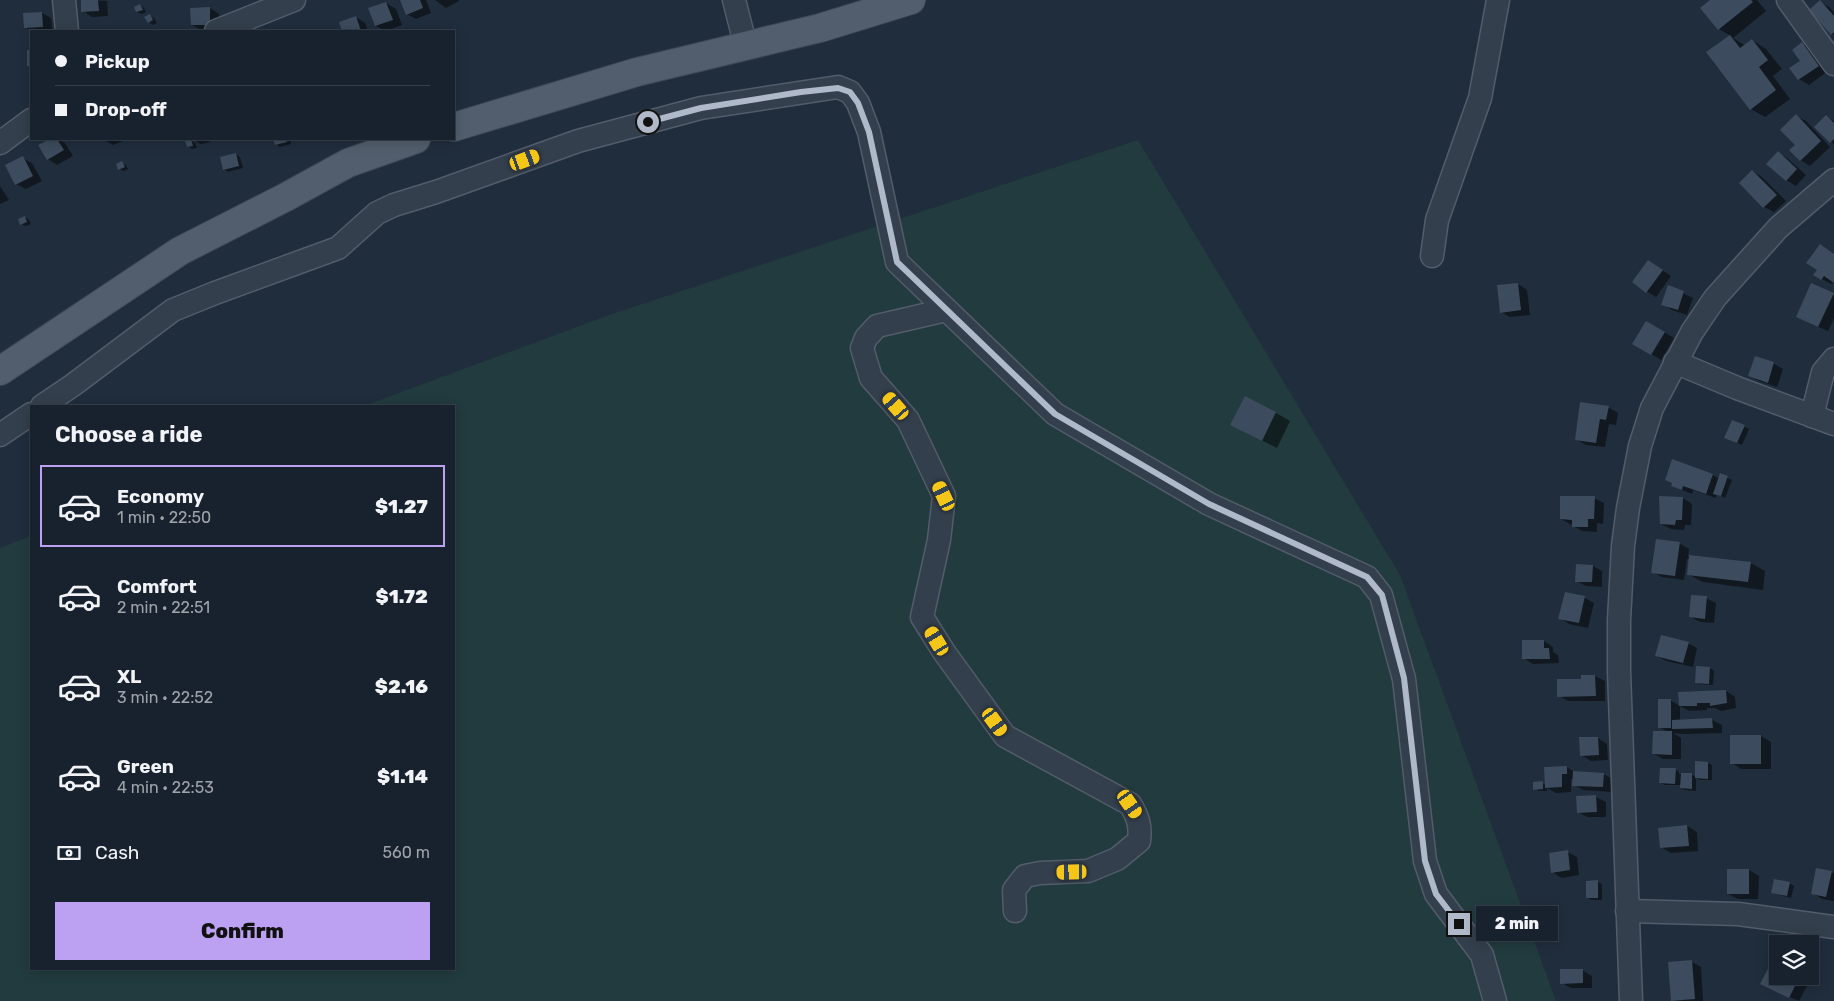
<!DOCTYPE html>
<meta charset="utf-8">
<style>
body{margin:0;font-family:Rubik,sans-serif;background:#212a36;color:#f1f3f6;height:100vh;display:flex;flex-direction:column;font-size:19px;white-space:nowrap}
*{box-sizing:border-box;margin:0}
p{font-size:16px;color:#9fa4aa}
.icon{flex:none;width:28px;height:28px;fill:none;stroke:currentColor;stroke-width:2;stroke-linecap:round;stroke-linejoin:round}
.map{position:relative;flex:1;overflow:hidden}
.panel{position:absolute;left:30px;top:405px;width:425px;height:565px;display:flex;flex-direction:column;background:#18222e;border-radius:0px;box-shadow:0 2px 12px #0003,0 0 0 1px #363f4a}
.panel>*{flex:none}
.banner{position:absolute;left:30px;top:30px;width:425px;height:110px;border-radius:0px;box-shadow:0 2px 12px #0003,0 0 0 1px #363f4a;display:grid;align-content:center;height:110px;padding:0 25px;background:#18222e}
.controls{position:absolute;left:1769px;top:935px;display:grid;gap:10px}
.controls a{display:grid;place-items:center;width:50px;height:50px;border-radius:0px;background:#18222e;box-shadow:0 2px 12px #0003,0 0 0 1px #363f4a;font-size:25px}
.end{position:absolute;width:22px;height:22px;margin:-11px;border:6px solid #afb9c9;background:#111;box-shadow:0 0 0 2px #111}
.from{border-radius:50%}
.bubble{position:absolute;height:35px;border-radius:0px;background:#18222e;box-shadow:0 2px 12px #0003,0 0 0 1px #363f4a;font-size:16px;font-weight:800;line-height:35px;text-align:center}
.car{position:absolute;width:15px;height:30px;margin:-15px -8px;border-radius:6px;box-shadow:0 0 4px 1px #0007;background:linear-gradient(#f5c518 24%,#345 0 40%,#f5c518 0 76%,#345 0 86%,#f5c518 0)}
.banner b{display:flex;align-items:center;gap:18px;height:48px;font-size:19px}
.banner b+b{border-top:1px solid #363f4a}
.banner i{width:12px;height:12px;background:#f1f3f6}
ul{padding:0;list-style:none}
li{display:flex;align-items:center;gap:15px;height:82px;margin:0 10px 8px;padding:0 15px;border:2px solid transparent;border-radius:0px}
li div{flex:1}
li b{display:block;font-size:19px}
li em{font-style:normal;font-weight:800}
li.selected{border-color:#bca0f2}
li>.icon{width:45px;height:45px;stroke-width:1.5}
h2{padding:0 25px;font-size:22px;line-height:60px}
.pay{display:flex;align-items:center;gap:12px;height:55px;padding:0 25px;font-size:19px}
.pay p{margin-inline-start:auto}
.action{display:flex;gap:10px;margin-top:auto;padding:10px 25px}
.action a{flex:1;height:58px;border-radius:0px;background:#bca0f2;color:#111;font-size:20px;font-weight:800;line-height:58px;text-align:center}
.map>svg:first-child{display:block}
</style>
<div class="map">
<svg width="1834" height="1001" viewBox="0 0 1834 1001">
<rect width="100%" height="100%" fill="#202d3d"/>
<polygon fill="#223b3e" points="1138,140 1400,575 1556,1001 0,1001 0,548 31,536 31,969 454,969 454,406 364,406 612,314"/>
<g fill="#0007">
<polygon points="82,0 107,1 108,16 92,17 83,11"/>
<polygon points="401,0 426,0 431,13 416,19 407,14"/>
<polygon points="435,0 459,0 459,1 446,8"/>
<polygon points="1712,0 1757,0 1766,11 1733,38 1744,45 1752,40 1766,49 1782,69 1773,76 1790,99 1765,117 1751,109 1708,53 1731,36 1719,29 1702,8"/>
<polygon points="1820,2 1829,7 1834,12 1834,35 1832,34"/>
<polygon points="386,3 396,9 402,25 385,31 376,26"/>
<polygon points="140,5 144,8 146,12 142,14 137,12"/>
<polygon points="210,8 219,14 220,29 201,30 192,25"/>
<polygon points="42,13 51,18 52,31 32,31 26,28"/>
<polygon points="150,16 154,18 157,23 153,25 149,22"/>
<polygon points="356,17 365,23 368,31 344,31 341,23"/>
<polygon points="1802,44 1812,49 1828,71 1809,85 1799,79 1791,69 1802,61"/>
<polygon points="1796,116 1806,121 1830,147 1810,166 1800,160 1796,145"/>
<polygon points="1826,117 1834,121 1834,144 1831,142"/>
<polygon points="52,139 58,139 65,143 73,156 57,165 48,159 40,146"/>
<polygon points="103,139 128,139 113,145"/>
<polygon points="196,139 209,139 210,142 201,144 197,142"/>
<polygon points="275,139 290,139 291,144 280,147 276,144"/>
<polygon points="191,141 195,143 197,148 192,149 188,146"/>
<polygon points="1778,153 1787,158 1806,175 1796,186 1786,180"/>
<polygon points="236,154 240,157 243,168 228,172 224,169"/>
<polygon points="22,158 32,163 42,181 26,189 16,184"/>
<polygon points="122,163 126,165 128,169 124,171 119,169"/>
<polygon points="1752,171 1762,177 1786,201 1774,212 1764,207"/>
<polygon points="0,186 9,200 0,204"/>
<polygon points="25,217 29,220 31,224 26,226 21,224"/>
<polygon points="1834,254 1834,282 1831,284 1822,279 1818,270"/>
<polygon points="1649,261 1671,276 1656,297 1646,291"/>
<polygon points="1518,284 1527,290 1530,315 1510,317 1501,312"/>
<polygon points="1812,285 1834,295 1834,318 1828,331 1807,322"/>
<polygon points="1669,287 1693,298 1687,315 1672,310 1663,304"/>
<polygon points="1647,322 1674,338 1661,360 1634,343"/>
<polygon points="1773,363 1783,369 1777,387 1759,381 1750,376"/>
<polygon points="1608,407 1618,413 1616,425 1609,424 1605,447 1586,445 1576,439"/>
<polygon points="1276,413 1290,421 1277,448 1246,433"/>
<polygon points="1733,421 1749,429 1742,445 1730,440"/>
<polygon points="1712,475 1720,479 1721,475 1732,480 1725,498 1717,494 1716,498 1693,490 1692,494 1673,486"/>
<polygon points="1594,498 1604,503 1603,524 1597,523 1597,532 1582,531 1561,519"/>
<polygon points="1683,498 1692,504 1691,525 1685,525 1684,530 1671,529 1661,524"/>
<polygon points="1679,543 1689,549 1688,556 1751,563 1765,571 1763,590 1703,582 1688,574 1690,559 1687,559 1684,580 1662,577 1653,572"/>
<polygon points="1593,566 1602,571 1602,587 1586,586 1576,581"/>
<polygon points="1566,593 1585,598 1594,603 1588,628 1569,624 1560,618"/>
<polygon points="1706,598 1716,603 1714,623 1700,622 1691,617"/>
<polygon points="1544,641 1553,647 1553,652 1558,655 1559,663 1533,664 1523,658"/>
<polygon points="1688,643 1697,648 1693,667 1666,661 1657,656"/>
<polygon points="1697,667 1710,668 1714,671 1713,685 1700,684 1696,682"/>
<polygon points="1583,676 1595,676 1605,681 1605,701 1568,701 1559,696 1583,680"/>
<polygon points="1726,691 1735,697 1736,708 1721,711 1715,708 1707,708 1707,710 1689,711 1680,706 1680,721 1712,720 1722,725 1722,733 1683,734 1673,733 1681,738 1681,759 1663,759 1654,754 1654,732 1668,732 1659,727 1659,701 1670,700 1680,706 1679,693"/>
<polygon points="1731,736 1761,736 1771,742 1771,769 1741,769 1732,763"/>
<polygon points="1598,738 1607,744 1608,760 1591,761 1581,755"/>
<polygon points="1708,763 1712,765 1712,780 1700,780 1696,778 1696,791 1685,790 1681,788 1681,785 1665,785 1661,783 1675,769 1679,772 1679,774 1692,775 1696,777"/>
<polygon points="1567,767 1576,773 1603,774 1613,779 1612,792 1583,790 1574,785 1574,779 1571,779 1571,792 1556,793 1547,788 1547,791 1539,791 1535,789 1542,783 1546,785"/>
<polygon points="1578,797 1596,797 1606,802 1606,817 1587,817 1578,812"/>
<polygon points="1687,826 1697,832 1698,851 1671,853 1661,847 1660,829"/>
<polygon points="1567,852 1577,857 1579,875 1562,878 1552,872"/>
<polygon points="1728,870 1749,870 1759,876 1758,899 1738,899 1728,894"/>
<polygon points="1831,872 1834,873 1834,901 1822,899 1813,893"/>
<polygon points="1598,882 1602,884 1602,900 1592,900 1587,898"/>
<polygon points="1789,883 1794,886 1791,898 1773,893"/>
<polygon points="1692,962 1701,967 1703,1001 1673,1001"/>
<polygon points="1582,970 1592,976 1592,988 1571,988 1562,983"/>
<polygon points="1778,976 1803,976 1810,980 1799,1001 1771,989"/>
</g>
<g fill="#3c4b5d">
<polygon points="81,0 98,0 99,11 81,12"/>
<polygon points="400,0 420,0 423,8 406,15"/>
<polygon points="1710,0 1751,0 1753,2 1718,30 1700,8"/>
<polygon points="1820,0 1834,16 1834,32 1831,35 1809,10"/>
<polygon points="386,2 393,20 375,26 368,8"/>
<polygon points="140,4 143,10 136,12 134,7"/>
<polygon points="210,7 210,25 191,25 190,8"/>
<polygon points="42,12 43,27 24,28 23,13"/>
<polygon points="150,14 153,20 148,23 144,17"/>
<polygon points="356,16 361,31 342,31 339,22"/>
<polygon points="1730,35 1740,48 1752,39 1768,60 1759,67 1776,90 1750,110 1706,52"/>
<polygon points="1802,42 1819,66 1798,80 1789,68 1800,61 1792,50"/>
<rect x="27" y="50" width="4" height="16"/>
<polygon points="1796,114 1821,141 1800,161 1789,150 1795,145 1780,130"/>
<polygon points="1826,115 1834,123 1834,139 1830,143 1814,127"/>
<polygon points="50,139 57,139 64,150 47,160 38,145"/>
<polygon points="191,139 193,146 187,147 185,141"/>
<polygon points="273,139 286,139 287,142 275,145"/>
<polygon points="1778,151 1797,169 1786,181 1766,164"/>
<polygon points="236,153 239,166 223,170 220,157"/>
<polygon points="23,156 33,176 15,185 5,165"/>
<polygon points="122,161 125,167 118,170 116,164"/>
<polygon points="1752,170 1777,195 1763,208 1739,183"/>
<polygon points="25,216 27,222 20,225 18,219"/>
<polygon points="1820,244 1834,254 1834,283 1824,276 1821,280 1813,275 1817,270 1806,263"/>
<polygon points="1648,260 1663,270 1646,293 1632,282"/>
<polygon points="1518,283 1521,310 1500,313 1497,285"/>
<polygon points="1811,283 1834,293 1818,327 1796,317"/>
<polygon points="1668,285 1684,291 1678,310 1661,305"/>
<polygon points="1646,321 1665,332 1651,355 1632,344"/>
<polygon points="1755,356 1774,362 1768,383 1748,376"/>
<polygon points="1245,396 1276,412 1262,441 1230,425"/>
<polygon points="1580,402 1609,406 1606,420 1600,419 1596,443 1575,440"/>
<polygon points="1732,420 1745,425 1737,443 1724,438"/>
<polygon points="1672,459 1713,474 1706,494 1683,486 1682,490 1671,486 1672,483 1665,480"/>
<polygon points="1720,473 1728,476 1721,496 1713,494"/>
<polygon points="1560,496 1595,496 1594,519 1588,519 1588,527 1572,527 1572,520 1560,519"/>
<polygon points="1659,496 1683,497 1682,520 1676,520 1675,525 1660,524"/>
<polygon points="1656,539 1680,542 1675,576 1651,573"/>
<polygon points="1689,555 1751,562 1748,582 1687,575"/>
<polygon points="1576,564 1593,565 1592,582 1575,582"/>
<polygon points="1565,592 1585,596 1579,623 1558,619"/>
<polygon points="1691,595 1707,596 1705,619 1689,617"/>
<polygon points="1661,635 1689,642 1683,663 1655,656"/>
<polygon points="1522,640 1544,640 1544,648 1549,648 1550,659 1522,659"/>
<polygon points="1696,666 1710,667 1709,684 1695,683"/>
<polygon points="1581,675 1595,675 1596,696 1557,697 1557,679 1581,679"/>
<polygon points="1726,690 1727,703 1710,706 1710,703 1697,703 1697,706 1679,706 1678,692"/>
<rect x="1658" y="699" width="13" height="29"/>
<polygon points="1712,718 1713,728 1672,729 1672,720"/>
<polygon points="1653,731 1672,731 1672,755 1652,754"/>
<rect x="1730" y="735" width="31" height="29"/>
<polygon points="1579,737 1598,737 1599,755 1580,756"/>
<polygon points="1695,761 1708,762 1708,779 1695,778"/>
<polygon points="1567,766 1567,774 1562,774 1562,787 1545,788 1544,767"/>
<polygon points="1660,768 1676,768 1675,784 1659,783"/>
<polygon points="1573,771 1604,773 1603,787 1572,786"/>
<polygon points="1681,773 1692,773 1692,789 1680,788"/>
<polygon points="1543,781 1543,789 1533,790 1533,782"/>
<polygon points="1596,795 1597,812 1577,813 1576,796"/>
<polygon points="1687,825 1689,846 1660,848 1658,828"/>
<polygon points="1568,850 1570,870 1551,873 1549,853"/>
<polygon points="1816,868 1832,871 1826,897 1811,894"/>
<rect x="1727" y="869" width="22" height="25"/>
<polygon points="1774,879 1790,882 1787,896 1771,893"/>
<polygon points="1598,880 1598,898 1586,898 1586,881"/>
<polygon points="1773,959 1778,962 1778,976 1800,976 1789,998 1760,984"/>
<polygon points="1692,960 1695,999 1671,1001 1668,962"/>
<polygon points="1560,969 1583,969 1583,983 1560,984"/>
</g>
<g fill="none" stroke-linecap="round" stroke-linejoin="round">
<g stroke="#525c6a" stroke-width="25">
<g id="minor">
<polyline points="64,0 67,31"/>
<polyline points="734,0 746,47"/>
<polyline points="1788,0 1834,64"/>
<polyline points="216,31 294,0"/>
<polyline points="0,143 31,120"/>
<polyline points="1432,256 1437,220 1480,98 1498,0"/>
<path d="M946,310L877,326L866,338L862,348L871,378L908,420L944,496L939,540L922,617L944,652L1005,736L1130,804C1138,817 1141,826 1139,841L1117,859L1088,871L1040,873L1025,876L1014,890L1015,911"/>
<polyline points="1675,362 1737,388 1834,424"/>
<polyline points="42,406 73,385 173,310 215,293 338,248 377,213 394,205 436,192 578,141 701,108 838,87 850,92 858,103 869,132 897,262 1055,414 1209,504 1367,577 1381,595 1404,679 1425,861 1436,894 1482,955 1495,1001"/>
<polyline points="1812,416 1823,372 1834,359"/>
<polyline points="0,435 31,414"/>
<polyline points="1627,911 1738,914 1834,927"/>
<polyline points="1631,1001 1619,671 1619,620 1623,546 1628,508 1640,446 1652,408 1692,332 1715,298 1778,228 1834,180"/>
</g>
</g>
<g stroke="#3d4856" stroke-width="30">
<g id="major">
<polyline points="454,127 637,72 820,28 911,0"/>
<polyline points="0,371 180,251 286,197 348,163 416,139"/>
</g>
</g>
<use href="#minor" stroke="#343f4d" stroke-width="22"/>
<use href="#major" stroke="#525e6d" stroke-width="28"/>
</g>
<g fill="none" stroke-linecap="round" stroke-linejoin="round">
<polyline stroke="#afb9c9" stroke-width="6" points="648,122 701,108 801,92 838,88 850,92 858,103 869,132 897,262 1055,414 1209,504 1367,577 1382,595 1404,678 1425,861 1436,894 1459,924"/>
</g>
</svg>
<div class="controls">
<a><svg class="icon" aria-label="layers" viewBox="0 0 24 24"><path d="M12 4l9 5-9 5-9-5zM3 14l9 5 9-5"/></svg></a>
</div>
<i class="end from" style="left:648px;top:122px"></i>
<i class="end" style="left:1459px;top:924px"></i>
<div class="bubble" style="left:1476px;top:906px;width:82px">2 min</div>
<i class="car" style="left:525px;top:160px;rotate:70deg"></i>
<i class="car" style="left:896px;top:406px;rotate:319deg"></i>
<i class="car" style="left:944px;top:496px;rotate:335deg"></i>
<i class="car" style="left:937px;top:641px;rotate:329deg"></i>
<i class="car" style="left:995px;top:722px;rotate:144deg"></i>
<i class="car" style="left:1130px;top:804px;rotate:145deg"></i>
<i class="car" style="left:1072px;top:872px;rotate:269deg"></i>
<div class="banner">
<b><i class="from"></i>Pickup</b>
<b><i></i>Drop-off</b>
</div>
<section class="panel">
<h2>Choose a ride</h2>
<ul>
<li class="selected"><svg class="icon" aria-label="car" viewBox="0 0 24 24"><path d="M5 17H2v-5l4-1 3-4h7l3 4 3 1v5h-3M9 17h6M6 11h13"/><circle cx="7" cy="17" r="2"/><circle cx="17" cy="17" r="2"/></svg><div><b>Economy</b><p>1 min · 22:50</p></div><em>$1.27</em></li>
<li><svg class="icon" aria-label="car" viewBox="0 0 24 24"><path d="M5 17H2v-5l4-1 3-4h7l3 4 3 1v5h-3M9 17h6M6 11h13"/><circle cx="7" cy="17" r="2"/><circle cx="17" cy="17" r="2"/></svg><div><b>Comfort</b><p>2 min · 22:51</p></div><em>$1.72</em></li>
<li><svg class="icon" aria-label="car" viewBox="0 0 24 24"><path d="M5 17H2v-5l4-1 3-4h7l3 4 3 1v5h-3M9 17h6M6 11h13"/><circle cx="7" cy="17" r="2"/><circle cx="17" cy="17" r="2"/></svg><div><b>XL</b><p>3 min · 22:52</p></div><em>$2.16</em></li>
<li><svg class="icon" aria-label="car" viewBox="0 0 24 24"><path d="M5 17H2v-5l4-1 3-4h7l3 4 3 1v5h-3M9 17h6M6 11h13"/><circle cx="7" cy="17" r="2"/><circle cx="17" cy="17" r="2"/></svg><div><b>Green</b><p>4 min · 22:53</p></div><em>$1.14</em></li>
</ul>
<div class="pay"><svg class="icon" aria-label="cash" viewBox="0 0 24 24"><path d="M3 7h18v10H3z"/><circle cx="12" cy="12" r="2"/></svg>Cash<p>560 m</p></div>
<div class="action"><a>Confirm</a></div>
</section>
</div>
